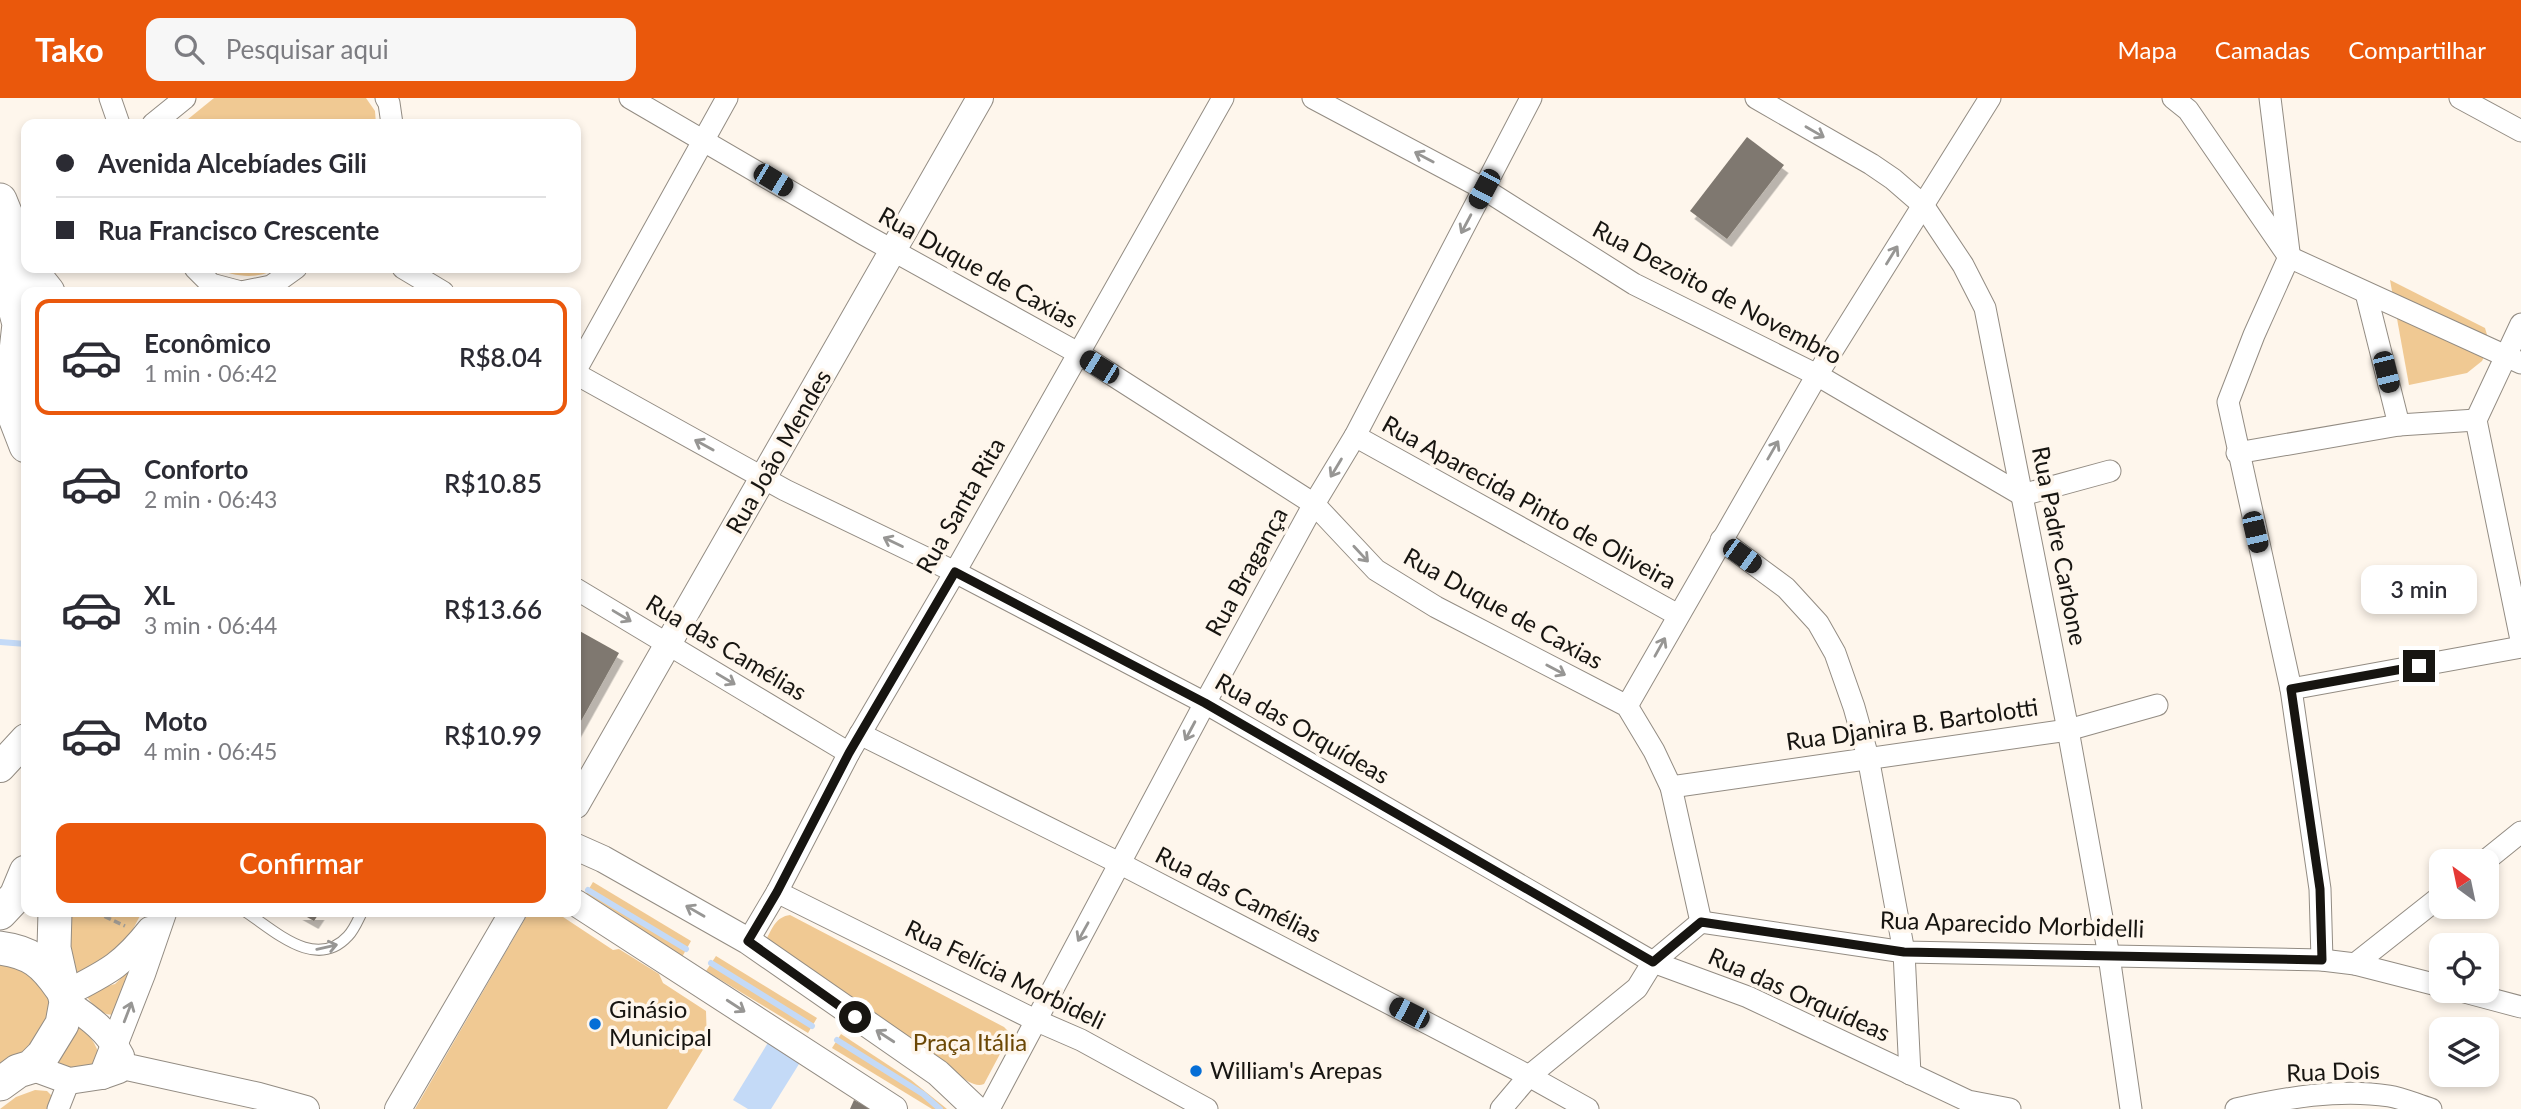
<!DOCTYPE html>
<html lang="pt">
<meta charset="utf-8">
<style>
body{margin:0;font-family:Lato,sans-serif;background:#f7f7f7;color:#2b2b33;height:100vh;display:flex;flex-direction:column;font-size:26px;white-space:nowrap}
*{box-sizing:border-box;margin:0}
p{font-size:23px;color:#7c7c81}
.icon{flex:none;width:38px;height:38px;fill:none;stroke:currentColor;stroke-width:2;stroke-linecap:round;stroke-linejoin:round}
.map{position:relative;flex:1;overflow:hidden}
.sheet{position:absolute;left:21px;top:189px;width:560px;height:630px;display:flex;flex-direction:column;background:#fff;border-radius:14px;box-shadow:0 4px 10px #0003}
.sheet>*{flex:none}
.hud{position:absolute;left:21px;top:21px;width:560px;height:154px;border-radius:14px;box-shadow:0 4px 10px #0003;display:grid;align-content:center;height:154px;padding:0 35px;background:#fff}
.needle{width:46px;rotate:327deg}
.fabs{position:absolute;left:2429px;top:751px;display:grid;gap:14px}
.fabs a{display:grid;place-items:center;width:70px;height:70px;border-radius:14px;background:#fff;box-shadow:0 4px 10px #0003;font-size:35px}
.end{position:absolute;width:32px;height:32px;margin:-16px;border:9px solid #171511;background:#fff;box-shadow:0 0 0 4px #fff}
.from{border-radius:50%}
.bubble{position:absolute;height:49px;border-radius:14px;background:#fff;box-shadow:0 4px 10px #0003;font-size:23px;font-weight:600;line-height:49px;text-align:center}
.car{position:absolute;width:21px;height:42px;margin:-21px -10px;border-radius:9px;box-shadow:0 0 5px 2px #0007;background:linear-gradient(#222 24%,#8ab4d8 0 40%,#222 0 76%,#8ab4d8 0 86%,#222 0)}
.hud b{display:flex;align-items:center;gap:24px;height:66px;font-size:26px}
.hud b+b{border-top:2px solid #e1e1e2}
.hud i{width:18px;height:18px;background:#2b2b33}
ul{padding:12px 0 0;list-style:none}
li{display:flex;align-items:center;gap:21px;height:116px;margin:0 14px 10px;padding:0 21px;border:4px solid transparent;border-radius:14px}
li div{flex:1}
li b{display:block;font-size:26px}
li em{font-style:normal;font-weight:600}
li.selected{border-color:#ea580c}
li>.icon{width:63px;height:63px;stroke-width:1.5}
.action{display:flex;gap:14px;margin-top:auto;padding:14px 35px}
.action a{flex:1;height:80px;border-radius:14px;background:#ea580c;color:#fff;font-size:28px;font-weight:600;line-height:80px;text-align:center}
header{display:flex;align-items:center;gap:42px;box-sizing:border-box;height:98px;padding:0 35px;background:#ea580c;color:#fff}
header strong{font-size:33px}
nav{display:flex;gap:38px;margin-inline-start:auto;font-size:24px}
.search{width:490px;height:63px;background:#f7f7f7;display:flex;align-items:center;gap:18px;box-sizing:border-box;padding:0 24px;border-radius:14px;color:#7c7c81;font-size:26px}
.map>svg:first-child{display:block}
</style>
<header>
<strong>Tako</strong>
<div class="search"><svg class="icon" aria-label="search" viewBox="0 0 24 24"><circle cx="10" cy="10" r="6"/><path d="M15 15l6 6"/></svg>Pesquisar aqui</div>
<nav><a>Mapa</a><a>Camadas</a><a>Compartilhar</a></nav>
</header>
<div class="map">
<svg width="2521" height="1011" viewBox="0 0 2521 1011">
<defs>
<filter id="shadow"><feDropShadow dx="4.5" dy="8" stdDeviation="0" flood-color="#0004"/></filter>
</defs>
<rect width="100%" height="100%" fill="#fef6ec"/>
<g fill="#f0c993">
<polygon points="214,0 366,0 375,13 376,26 182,26"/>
<path d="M216,170H276C260,182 233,179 216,170Z"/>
<polygon points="2390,182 2485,230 2490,247 2482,263 2467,275 2409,287"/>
<polygon points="593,784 691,843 682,859 584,799"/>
<polygon points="66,814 142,814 121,854 83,875 71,873"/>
<polygon points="529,814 557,815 613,852 619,851 659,876 663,885 706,913 707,945 667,1011 415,1011"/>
<path d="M790,817L1004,929L1009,934V939L984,986C970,992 951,968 940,960C886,923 829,891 773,857L767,840C773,829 776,819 790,817Z"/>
<polygon points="0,857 7,857 55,901 44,946 0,967"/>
<polygon points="716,858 817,920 808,935 706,873"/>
<path d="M142,860L117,916C102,920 92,906 84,895L115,886Z"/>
<path d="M68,921C83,931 94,939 99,957L91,970L47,975Z"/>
<polygon points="841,936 911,982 947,1011 932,1011 832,950"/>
<polygon points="35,992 47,993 54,1000 55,1011 0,1011 16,999"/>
</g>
<polygon fill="#c4daf7" points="772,938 804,958 771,1011 748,1011 733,1002"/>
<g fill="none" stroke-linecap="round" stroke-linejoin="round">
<g stroke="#c4daf7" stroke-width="6">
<polyline points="0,544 26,546"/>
<polyline points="588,792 686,851"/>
<polyline points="711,865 812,928"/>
<polyline points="837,942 923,996 940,1011"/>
</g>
</g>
<g fill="#7f786f" filter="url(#shadow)">
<polygon points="1747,39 1784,67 1727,141 1690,113"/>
<polygon points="576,531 619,555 576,632"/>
<polygon points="298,814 320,814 314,823"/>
<polygon points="854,1002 871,1011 850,1011"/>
</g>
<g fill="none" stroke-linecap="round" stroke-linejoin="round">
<g stroke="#938c83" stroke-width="12">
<path id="service" d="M246,814C275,833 316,873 348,838C354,832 358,822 362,814"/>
</g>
<g stroke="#938c83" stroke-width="23">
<g id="minor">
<polyline points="110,0 119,26"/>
<polyline points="386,0 389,5 392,26"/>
<polyline points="630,0 865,137 1078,255 1314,406 1376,472 1436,509 1627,608 1654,653 1671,689 1701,824"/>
<polyline points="1313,0 1484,91 1634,186 1817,277 2022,397 2110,373"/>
<polyline points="1756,0 1871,66 1893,81 1923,107 1963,167 1985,210 2068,632 2109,858 2131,1011"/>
<polyline points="2173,0 2188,12 2289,159"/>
<polyline points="2270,0 2289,154"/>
<polyline points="2460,0 2521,33"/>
<polyline points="153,26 185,0"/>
<polyline points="2289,159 2254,237 2228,304 2291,591 2320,791 2322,862"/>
<polyline points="2289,159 2521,265"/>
<polyline points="195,170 211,186 241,194 271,188 296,170"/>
<polyline points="403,170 443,194"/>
<polyline points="2366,195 2399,327"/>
<polyline points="2521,226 2476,322 2521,542"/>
<polyline points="576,272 727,0"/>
<polyline points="576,276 785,392 955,474 1205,605 1653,864 1748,899 1968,1003 2010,1011"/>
<polyline points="1355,338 1678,517"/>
<polyline points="2237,355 2399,327 2476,322"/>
<polyline points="1721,442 1786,490 1818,525 1835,555 1854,609 1868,659 1904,854 1910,976"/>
<polyline points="576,491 849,655"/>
<polyline points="2291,591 2521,549"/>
<polyline points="1627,608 1817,277 1990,0"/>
<polyline points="860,636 1121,766 1529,978 1588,1011"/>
<polyline points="1671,689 2068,632 2157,607"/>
<polyline points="2485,763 2521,734"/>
<polyline points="777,794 1035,922 1081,942 1207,1011"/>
<polyline points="1701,824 1904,854 2322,862 2355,866 2441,888"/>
<polyline points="748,843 777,794 849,655 955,474 1223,0"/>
<polyline points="2355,866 2441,798"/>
<polyline points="2457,892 2521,909"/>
<polyline points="58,1011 69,983"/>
<polyline points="989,1011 1205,605 1314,406 1355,338 1531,0"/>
<polyline points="1501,1011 1529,978 1637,890 1653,864 1701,824"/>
<path d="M2236,1011C2285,1000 2339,990 2389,998C2403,1000 2417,1007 2431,1011"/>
</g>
</g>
<g stroke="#938c83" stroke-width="28">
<g id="tertiary">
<polyline points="576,707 980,0"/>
<polyline points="576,749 603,761 748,843 938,975 976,1011"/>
<polyline points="576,805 894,1011"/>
<path d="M65,896C105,875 121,869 150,832"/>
<path d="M66,904C90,920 108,933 121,958"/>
<polyline points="31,969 69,983 102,978 119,972"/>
<polyline points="127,969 259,998 306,1011"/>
<polyline points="102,978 142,876 163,815"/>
<polyline points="398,1011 513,814"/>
</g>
</g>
<g stroke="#938c83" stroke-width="32">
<polyline id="secondary" points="0,669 26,641"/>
</g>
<g stroke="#938c83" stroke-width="35">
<g id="primary">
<polyline points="0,102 26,166"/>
<polyline points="0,154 19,226 11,298 14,317 26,348"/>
<polyline points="29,170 48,194"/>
<polyline points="0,815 16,798 26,774"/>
<path d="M0,850C31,854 44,865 61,890"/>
<polyline points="0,986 18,973 31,969 43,957 62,926 66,904 54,850 55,814"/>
</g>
</g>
<polyline stroke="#a6a098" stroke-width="3.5" stroke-dasharray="7 3.5" stroke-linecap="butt" points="95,814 125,828"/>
<use href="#service" stroke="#fff" stroke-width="10"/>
<use href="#minor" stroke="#fff" stroke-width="21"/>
<use href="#tertiary" stroke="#fff" stroke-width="26"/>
<use href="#secondary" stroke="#fff" stroke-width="30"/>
<use href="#primary" stroke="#fff" stroke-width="33"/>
</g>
<defs><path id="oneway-shaft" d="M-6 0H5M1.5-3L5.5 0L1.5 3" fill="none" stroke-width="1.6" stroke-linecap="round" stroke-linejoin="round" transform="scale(1.75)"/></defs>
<g stroke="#979694">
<use href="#oneway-shaft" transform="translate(1815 34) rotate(30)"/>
<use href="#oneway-shaft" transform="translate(1424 59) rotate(-152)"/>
<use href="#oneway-shaft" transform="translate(1466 126) rotate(118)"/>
<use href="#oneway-shaft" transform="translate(1892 157) rotate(-58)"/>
<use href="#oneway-shaft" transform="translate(704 347) rotate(-151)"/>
<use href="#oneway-shaft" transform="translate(1773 352) rotate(-60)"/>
<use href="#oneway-shaft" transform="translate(1336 370) rotate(121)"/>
<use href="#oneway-shaft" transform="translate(893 444) rotate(-154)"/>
<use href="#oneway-shaft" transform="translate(1361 456) rotate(47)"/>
<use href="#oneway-shaft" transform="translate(622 518) rotate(31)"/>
<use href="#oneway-shaft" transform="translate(1660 549) rotate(-61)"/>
<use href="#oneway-shaft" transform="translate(1556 572) rotate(28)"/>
<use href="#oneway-shaft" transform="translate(726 581) rotate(31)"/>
<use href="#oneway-shaft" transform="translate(1190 633) rotate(118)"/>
<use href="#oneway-shaft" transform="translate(695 813) rotate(-150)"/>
<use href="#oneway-shaft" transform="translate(1083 834) rotate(119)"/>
<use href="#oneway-shaft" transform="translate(327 849) rotate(-13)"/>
<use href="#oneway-shaft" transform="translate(736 908) rotate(33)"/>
<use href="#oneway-shaft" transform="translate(128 914) rotate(-69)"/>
<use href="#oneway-shaft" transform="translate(885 938) rotate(-147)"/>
</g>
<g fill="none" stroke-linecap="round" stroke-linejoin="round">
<polyline stroke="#171511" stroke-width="9" points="855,919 748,843 777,794 849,655 955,474 1205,605 1653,864 1701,824 1904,854 2322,862 2320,791 2291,591 2419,568"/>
</g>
<g fill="#056ed6" stroke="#fef6ec" stroke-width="2.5">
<circle cx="595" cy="926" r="7"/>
<circle cx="1196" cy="973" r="7"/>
</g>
<g text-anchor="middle" stroke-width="7" stroke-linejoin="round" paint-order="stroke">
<g font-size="24" fill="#171511" stroke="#fef6ec">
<text transform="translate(978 170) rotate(29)" y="8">Rua Duque de Caxias</text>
<text transform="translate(1717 195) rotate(28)" y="8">Rua Dezoito de Novembro</text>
<text transform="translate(779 354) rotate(-60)" y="8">Rua João Mendes</text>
<text transform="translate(1529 405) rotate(29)" y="8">Rua Aparecida Pinto de Oliveira</text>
<text transform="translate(961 408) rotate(-60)" y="8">Rua Santa Rita</text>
<text transform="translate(2059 448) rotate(79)" y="8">Rua Padre Carbone</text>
<text transform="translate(1247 474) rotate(-61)" y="8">Rua Bragança</text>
<text transform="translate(1503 511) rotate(29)" y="8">Rua Duque de Caxias</text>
<text transform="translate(726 550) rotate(31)" y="8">Rua das Camélias</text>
<text transform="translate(1912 627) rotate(-8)" y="8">Rua Djanira B. Bartolotti</text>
<text transform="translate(1302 631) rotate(30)" y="8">Rua das Orquídeas</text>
<text transform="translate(1238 797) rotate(27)" y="8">Rua das Camélias</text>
<text transform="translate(2012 827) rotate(2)" y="8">Rua Aparecido Morbidelli</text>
<text transform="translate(1005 877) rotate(26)" y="8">Rua Felícia Morbideli</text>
<text transform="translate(1799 897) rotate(24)" y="8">Rua das Orquídeas</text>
<text transform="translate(2333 974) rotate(-2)" y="8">Rua Dois</text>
</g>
<g font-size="24" fill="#171511" stroke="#fef6ec" text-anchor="start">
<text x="609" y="920">Ginásio<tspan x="609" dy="28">Municipal</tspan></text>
<text x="1210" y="981">William's Arepas</text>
</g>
<g font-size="24" fill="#6b4704" stroke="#fef6ec">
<text x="970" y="953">Praça Itália</text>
</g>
</g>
</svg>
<div class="fabs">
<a><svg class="needle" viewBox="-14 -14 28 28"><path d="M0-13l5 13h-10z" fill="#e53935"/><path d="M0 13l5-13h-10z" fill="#7c7c81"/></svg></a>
<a><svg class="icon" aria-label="locate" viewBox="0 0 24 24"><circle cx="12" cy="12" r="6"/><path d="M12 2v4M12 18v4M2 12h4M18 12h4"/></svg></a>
<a><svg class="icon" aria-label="layers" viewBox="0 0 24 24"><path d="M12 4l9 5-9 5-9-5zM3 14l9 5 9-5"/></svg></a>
</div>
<i class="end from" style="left:855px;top:919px"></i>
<i class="end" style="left:2419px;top:568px"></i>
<div class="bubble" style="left:2361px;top:467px;width:116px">3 min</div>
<i class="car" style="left:773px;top:82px;rotate:121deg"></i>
<i class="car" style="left:1484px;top:91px;rotate:208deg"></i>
<i class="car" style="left:1099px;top:269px;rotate:302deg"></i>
<i class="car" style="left:2386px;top:274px;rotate:166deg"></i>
<i class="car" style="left:2255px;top:434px;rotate:167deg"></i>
<i class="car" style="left:1742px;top:458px;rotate:126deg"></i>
<i class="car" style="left:1409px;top:915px;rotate:297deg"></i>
<div class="hud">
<b><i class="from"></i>Avenida Alcebíades Gili</b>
<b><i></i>Rua Francisco Crescente</b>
</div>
<section class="sheet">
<ul>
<li class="selected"><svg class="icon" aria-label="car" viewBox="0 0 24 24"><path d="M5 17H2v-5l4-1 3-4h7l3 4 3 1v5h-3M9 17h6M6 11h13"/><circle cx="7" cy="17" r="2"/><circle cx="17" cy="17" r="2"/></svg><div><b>Econômico</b><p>1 min · 06:42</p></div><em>R$8.04</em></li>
<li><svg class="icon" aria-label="car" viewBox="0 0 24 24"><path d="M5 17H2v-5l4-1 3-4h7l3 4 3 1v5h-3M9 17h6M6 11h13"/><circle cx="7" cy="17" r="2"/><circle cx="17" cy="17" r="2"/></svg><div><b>Conforto</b><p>2 min · 06:43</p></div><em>R$10.85</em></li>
<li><svg class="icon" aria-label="car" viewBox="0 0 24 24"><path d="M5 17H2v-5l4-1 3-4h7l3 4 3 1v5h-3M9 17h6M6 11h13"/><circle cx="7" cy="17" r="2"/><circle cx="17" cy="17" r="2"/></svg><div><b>XL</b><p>3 min · 06:44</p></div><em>R$13.66</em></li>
<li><svg class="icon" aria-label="car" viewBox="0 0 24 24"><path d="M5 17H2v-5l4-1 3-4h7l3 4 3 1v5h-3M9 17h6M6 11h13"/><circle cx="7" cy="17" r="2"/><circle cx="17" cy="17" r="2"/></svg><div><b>Moto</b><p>4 min · 06:45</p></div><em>R$10.99</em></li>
</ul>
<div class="action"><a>Confirmar</a></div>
</section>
</div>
